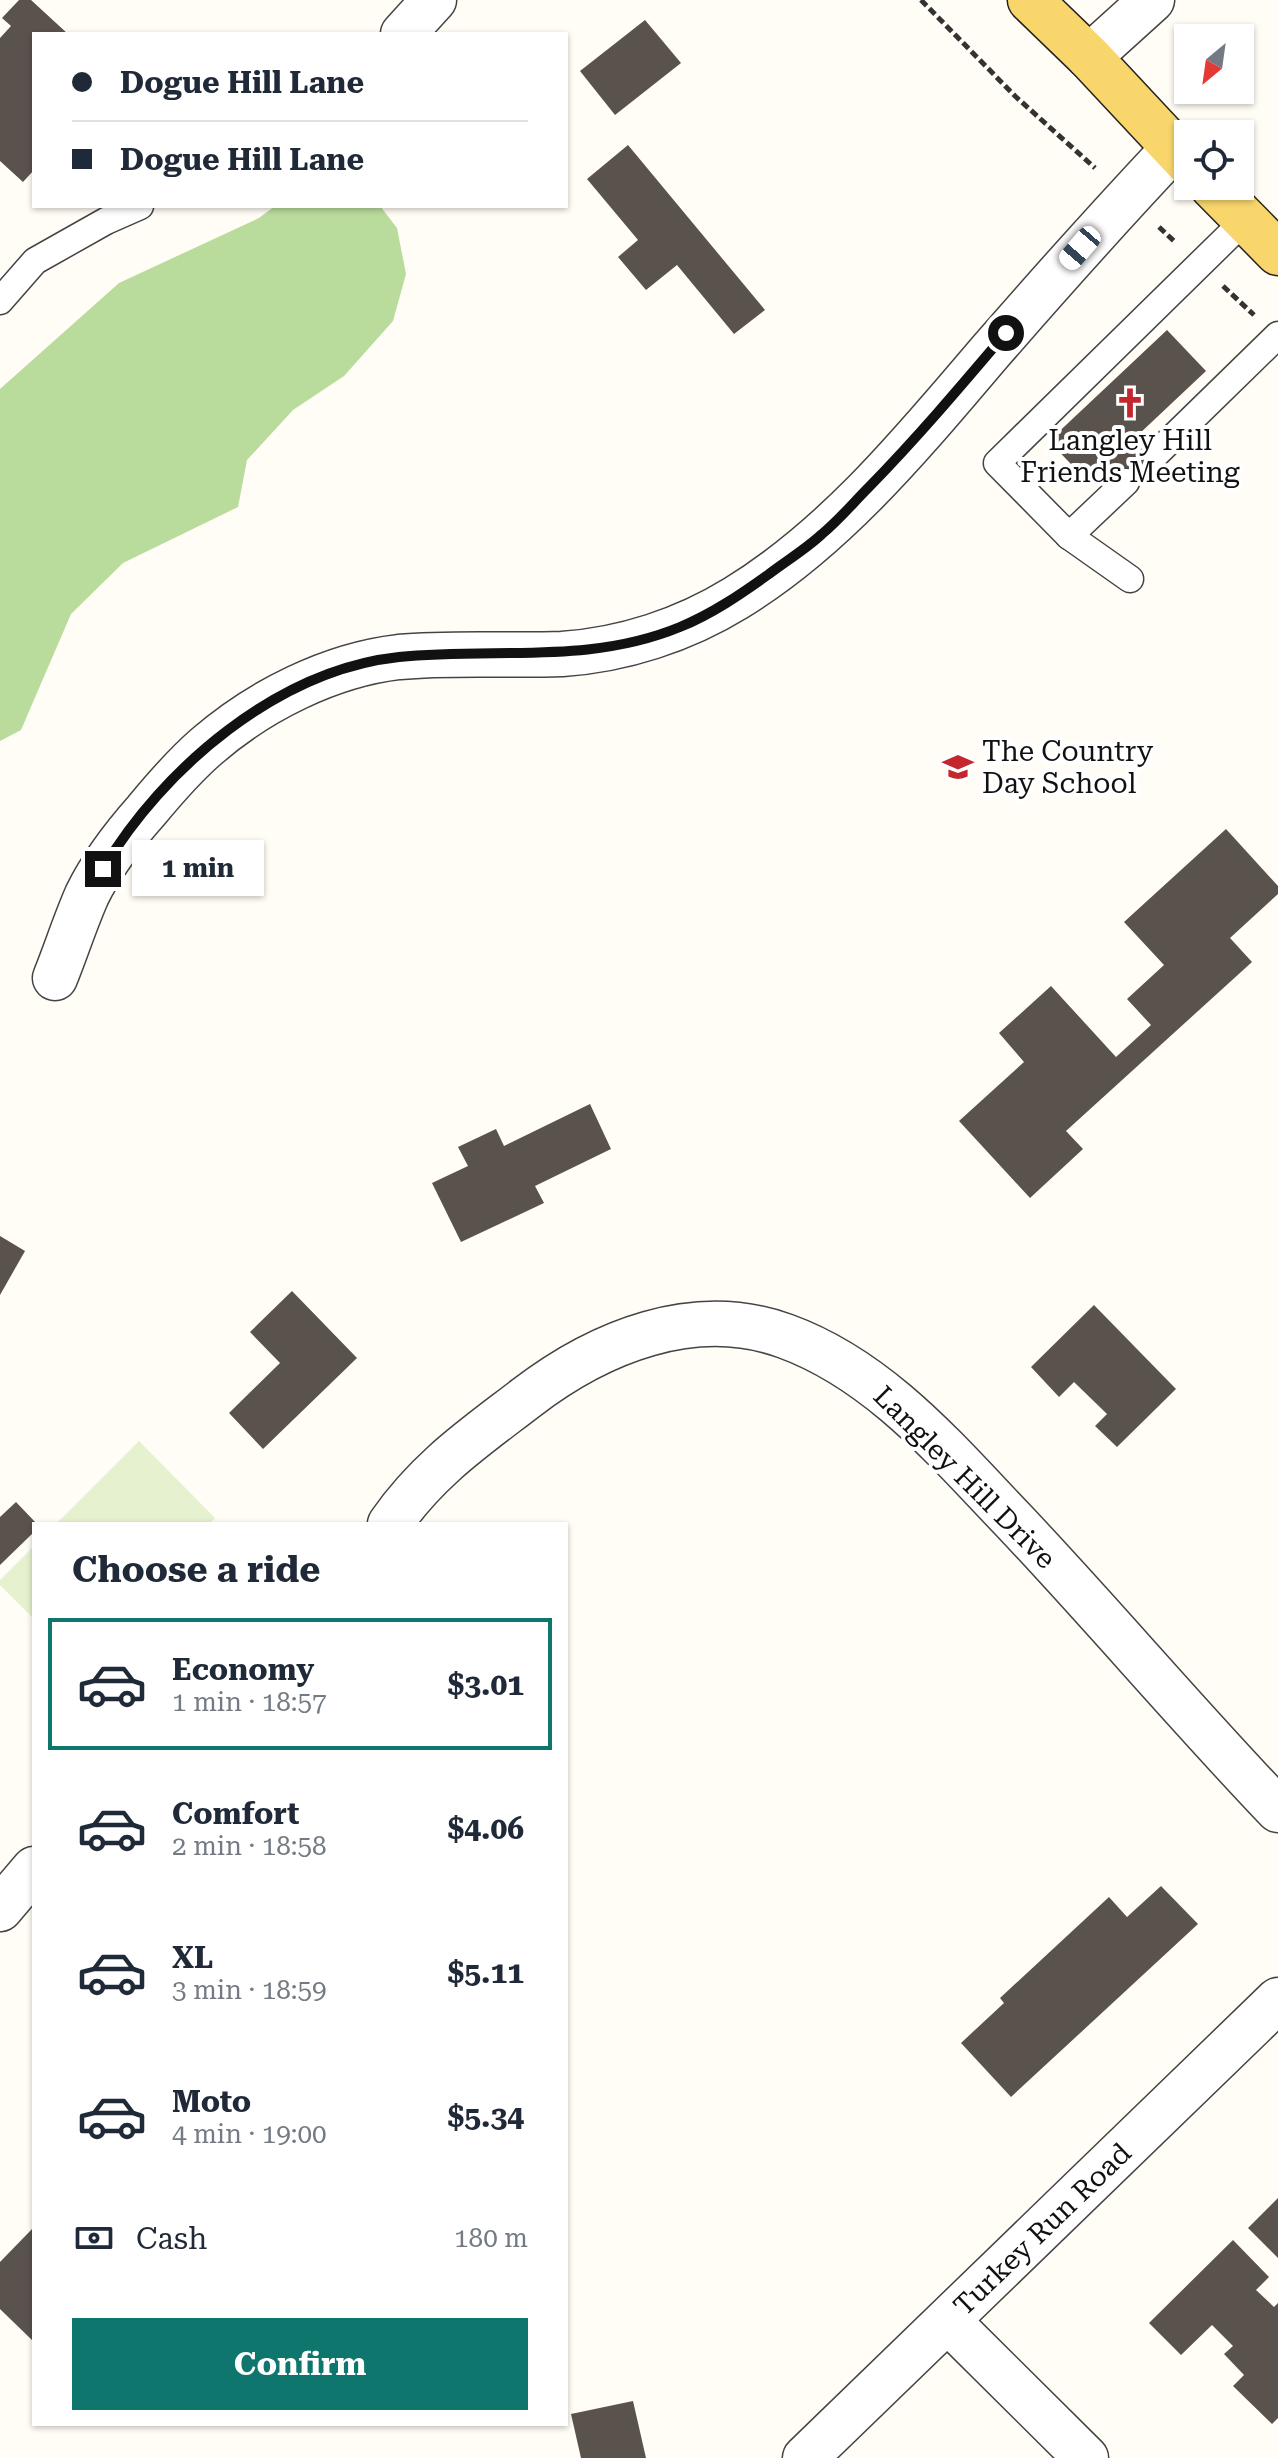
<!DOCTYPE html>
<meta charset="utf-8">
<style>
body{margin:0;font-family:"Roboto Serif",serif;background:#f2f2f3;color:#1f2937;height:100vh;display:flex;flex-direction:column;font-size:30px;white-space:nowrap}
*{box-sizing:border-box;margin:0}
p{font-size:26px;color:#747a83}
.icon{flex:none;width:44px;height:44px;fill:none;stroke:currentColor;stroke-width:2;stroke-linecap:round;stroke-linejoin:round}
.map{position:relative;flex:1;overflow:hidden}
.side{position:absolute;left:32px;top:1522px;width:536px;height:904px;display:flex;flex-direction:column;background:#fff;border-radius:0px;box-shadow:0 2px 6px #0004}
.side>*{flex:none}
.top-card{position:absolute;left:32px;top:32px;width:536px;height:176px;border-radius:0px;box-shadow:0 2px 6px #0004;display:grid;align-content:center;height:176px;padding:0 40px;background:#fff}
.needle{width:52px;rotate:209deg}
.controls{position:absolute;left:1174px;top:24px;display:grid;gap:16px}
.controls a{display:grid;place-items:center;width:80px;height:80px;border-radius:0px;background:#fff;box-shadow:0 2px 6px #0004;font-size:40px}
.end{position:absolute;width:36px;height:36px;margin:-18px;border:10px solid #111;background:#fff;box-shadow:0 0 0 4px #fff}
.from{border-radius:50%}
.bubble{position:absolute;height:56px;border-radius:0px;background:#fff;box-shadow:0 2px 6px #0004;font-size:26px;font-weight:700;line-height:56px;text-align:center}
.car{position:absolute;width:24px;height:48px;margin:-24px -12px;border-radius:10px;box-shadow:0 0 6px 2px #0007;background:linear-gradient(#fff 24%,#345 0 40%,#fff 0 76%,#345 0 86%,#fff 0)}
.top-card b{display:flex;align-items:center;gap:28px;height:76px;font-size:30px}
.top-card b+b{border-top:2px solid #e0e1e3}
.top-card i{width:20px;height:20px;background:#1f2937}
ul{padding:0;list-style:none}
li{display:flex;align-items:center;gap:24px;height:132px;margin:0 16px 12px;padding:0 24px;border:4px solid transparent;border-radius:0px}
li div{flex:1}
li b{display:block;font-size:30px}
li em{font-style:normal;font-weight:700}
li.selected{border-color:#0f766e}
li>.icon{width:72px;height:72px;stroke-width:1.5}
h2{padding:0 40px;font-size:36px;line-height:96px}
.pay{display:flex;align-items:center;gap:20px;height:88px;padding:0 40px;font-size:30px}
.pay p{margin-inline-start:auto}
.primary-button{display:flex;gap:16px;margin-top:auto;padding:16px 40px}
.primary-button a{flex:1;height:92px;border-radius:0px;background:#0f766e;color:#fff;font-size:32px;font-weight:700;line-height:92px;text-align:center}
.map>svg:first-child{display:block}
</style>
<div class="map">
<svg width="1278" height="2458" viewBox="0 0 1278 2458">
<rect width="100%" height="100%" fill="#fffdf5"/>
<polygon fill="#b9dc9c" points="275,206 380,206 397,228 406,274 393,321 344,376 293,410 247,460 238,507 123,563 71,614 21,730 0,741 0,389 119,283 259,218"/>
<g fill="#e6f2cf">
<polygon points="139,1441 215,1518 209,1524 56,1524"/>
<polygon points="34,1546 34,1619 0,1585 0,1580"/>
</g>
<g fill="#5a524d">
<polygon points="19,0 31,0 68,34 34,34 34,170 23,182 0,161 0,38 11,26 2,18"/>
<polygon points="645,20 681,63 615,115 580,71"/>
<polygon points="628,145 765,310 734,334 677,265 646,290 618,257 638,240 587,179"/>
<polygon points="1167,330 1206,371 1138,435 1156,454 1126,482 1108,463 1088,482 1049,441"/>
<polygon points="1226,829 1278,886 1278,894 1230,938 1252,962 1066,1131 1083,1149 1030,1198 959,1121 1024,1062 999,1033 1051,986 1116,1057 1151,1025 1127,999 1164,965 1124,922"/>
<polygon points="590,1104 611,1149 535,1186 544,1203 461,1242 432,1183 468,1166 458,1147 496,1129 504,1146"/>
<polygon points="0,1236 25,1251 0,1295"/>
<polygon points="292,1291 357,1358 263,1449 229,1413 280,1363 250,1332"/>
<polygon points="1094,1305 1176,1389 1117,1447 1095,1426 1107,1414 1074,1382 1059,1397 1031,1367"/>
<polygon points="16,1502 37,1524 34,1524 34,1532 0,1565 0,1517"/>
<polygon points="1161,1886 1198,1924 1011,2097 961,2043 1004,2003 1000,1998 1109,1897 1127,1917"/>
<polygon points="1278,2198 1278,2258 1248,2228"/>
<polygon points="34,2227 34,2342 0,2309 0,2262"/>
<polygon points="1233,2240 1269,2277 1256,2290 1274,2307 1278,2303 1278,2418 1272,2424 1233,2386 1244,2375 1224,2354 1233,2346 1212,2325 1181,2355 1149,2323"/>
<polygon points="633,2401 646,2458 581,2458 571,2414"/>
</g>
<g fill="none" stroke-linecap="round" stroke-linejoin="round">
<g stroke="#444" stroke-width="29">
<g id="service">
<polyline points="0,301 35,261 106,221 140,206"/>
<polyline points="1156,454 1278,335"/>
<polyline points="1126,482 1069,536 997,463 1246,219"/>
<polyline points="1069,536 1130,579"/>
</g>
</g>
<g stroke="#444" stroke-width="47">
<g id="minor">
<polyline points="403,34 434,0"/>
<polyline points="1089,57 1152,0"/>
<path d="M55,978C66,951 75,922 87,895C102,864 123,837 146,811C165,788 185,765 207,746C259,701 330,665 399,657C453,652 508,656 562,654C623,650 684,630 736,598C836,537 915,440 990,352C1050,283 1110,216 1173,149"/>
<path d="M390,1524C428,1469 474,1438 526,1398C599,1342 694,1303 785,1336C879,1370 946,1450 1013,1520C1103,1615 1187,1715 1278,1810"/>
<polyline points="0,1909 34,1869"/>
<polyline points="948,2321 1086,2458"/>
<polyline points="805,2458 1278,2000"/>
</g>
</g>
<g stroke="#222" stroke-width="47">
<g id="primary">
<polyline points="1030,0 1089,57 1188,163"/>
<polyline points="1212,186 1278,253"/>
</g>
</g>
<g stroke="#333" stroke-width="5" stroke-dasharray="8 4" stroke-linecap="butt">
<polyline points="921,0 1015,96 1095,168"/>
<polyline points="1159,227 1175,242"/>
<polyline points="1223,286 1254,315"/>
</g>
<use href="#service" stroke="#fff" stroke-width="26"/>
<use href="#minor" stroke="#fff" stroke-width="44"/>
<use href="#primary" stroke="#f9d66b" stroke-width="44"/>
</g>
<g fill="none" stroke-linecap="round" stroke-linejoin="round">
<path stroke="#111" stroke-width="10" d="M103,869C163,768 278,670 399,657C495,647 588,665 680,627C712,614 741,594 769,574C786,561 806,549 822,534C839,520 853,503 869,487C917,438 961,386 1006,333"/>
</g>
<defs>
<g id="church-bare" transform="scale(2.4)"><path d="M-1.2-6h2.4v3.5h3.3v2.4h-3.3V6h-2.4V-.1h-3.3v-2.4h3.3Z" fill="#c4262e" stroke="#fff" stroke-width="2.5" paint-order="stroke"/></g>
<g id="school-bare" transform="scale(2.4)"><path d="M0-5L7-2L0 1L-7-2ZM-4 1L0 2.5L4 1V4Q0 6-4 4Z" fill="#c4262e" stroke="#fff" stroke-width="2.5" paint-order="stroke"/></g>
</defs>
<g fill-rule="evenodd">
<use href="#church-bare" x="1130" y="403"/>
<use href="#school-bare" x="958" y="767"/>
</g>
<g text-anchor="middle" stroke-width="8" stroke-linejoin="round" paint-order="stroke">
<g font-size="28" fill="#111" stroke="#fff">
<text x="1130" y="450">Langley Hill<tspan x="1130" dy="32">Friends Meeting</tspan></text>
<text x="982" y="761" text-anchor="start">The Country<tspan x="982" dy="32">Day School</tspan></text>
</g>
<g font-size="28" fill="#111" stroke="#fff">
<text transform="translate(965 1477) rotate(45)" y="10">Langley Hill Drive</text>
<text transform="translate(1042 2229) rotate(-44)" y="10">Turkey Run Road</text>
</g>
</g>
</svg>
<div class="controls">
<a><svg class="needle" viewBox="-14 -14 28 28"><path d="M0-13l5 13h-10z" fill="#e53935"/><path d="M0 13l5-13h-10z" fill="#747a83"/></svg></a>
<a><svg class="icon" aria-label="locate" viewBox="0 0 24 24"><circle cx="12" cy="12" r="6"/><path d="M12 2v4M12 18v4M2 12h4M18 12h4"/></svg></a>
</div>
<i class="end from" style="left:1006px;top:333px"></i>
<i class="end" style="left:103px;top:869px"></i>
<div class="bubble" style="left:132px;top:840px;width:132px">1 min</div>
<i class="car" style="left:1080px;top:248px;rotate:221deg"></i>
<div class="top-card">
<b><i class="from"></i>Dogue Hill Lane</b>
<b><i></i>Dogue Hill Lane</b>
</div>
<section class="side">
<h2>Choose a ride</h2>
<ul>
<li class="selected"><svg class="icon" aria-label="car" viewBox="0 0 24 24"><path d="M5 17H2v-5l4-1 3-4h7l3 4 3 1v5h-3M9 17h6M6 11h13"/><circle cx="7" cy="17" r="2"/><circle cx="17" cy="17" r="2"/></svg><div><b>Economy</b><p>1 min · 18:57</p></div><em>$3.01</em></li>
<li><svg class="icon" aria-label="car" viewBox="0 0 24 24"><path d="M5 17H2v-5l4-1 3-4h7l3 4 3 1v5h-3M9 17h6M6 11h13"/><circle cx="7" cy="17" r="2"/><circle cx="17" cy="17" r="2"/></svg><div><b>Comfort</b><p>2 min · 18:58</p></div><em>$4.06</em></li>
<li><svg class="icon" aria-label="car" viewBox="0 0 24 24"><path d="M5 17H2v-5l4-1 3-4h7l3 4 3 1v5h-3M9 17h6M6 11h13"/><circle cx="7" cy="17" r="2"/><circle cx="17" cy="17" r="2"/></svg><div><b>XL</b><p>3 min · 18:59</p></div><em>$5.11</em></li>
<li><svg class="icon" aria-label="car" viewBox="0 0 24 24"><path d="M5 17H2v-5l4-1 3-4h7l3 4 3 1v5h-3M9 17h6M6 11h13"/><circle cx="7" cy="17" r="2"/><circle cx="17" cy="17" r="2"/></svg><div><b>Moto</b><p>4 min · 19:00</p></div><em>$5.34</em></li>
</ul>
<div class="pay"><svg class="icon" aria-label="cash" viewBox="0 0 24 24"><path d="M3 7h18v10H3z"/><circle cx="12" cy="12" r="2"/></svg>Cash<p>180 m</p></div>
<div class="primary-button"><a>Confirm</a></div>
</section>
</div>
